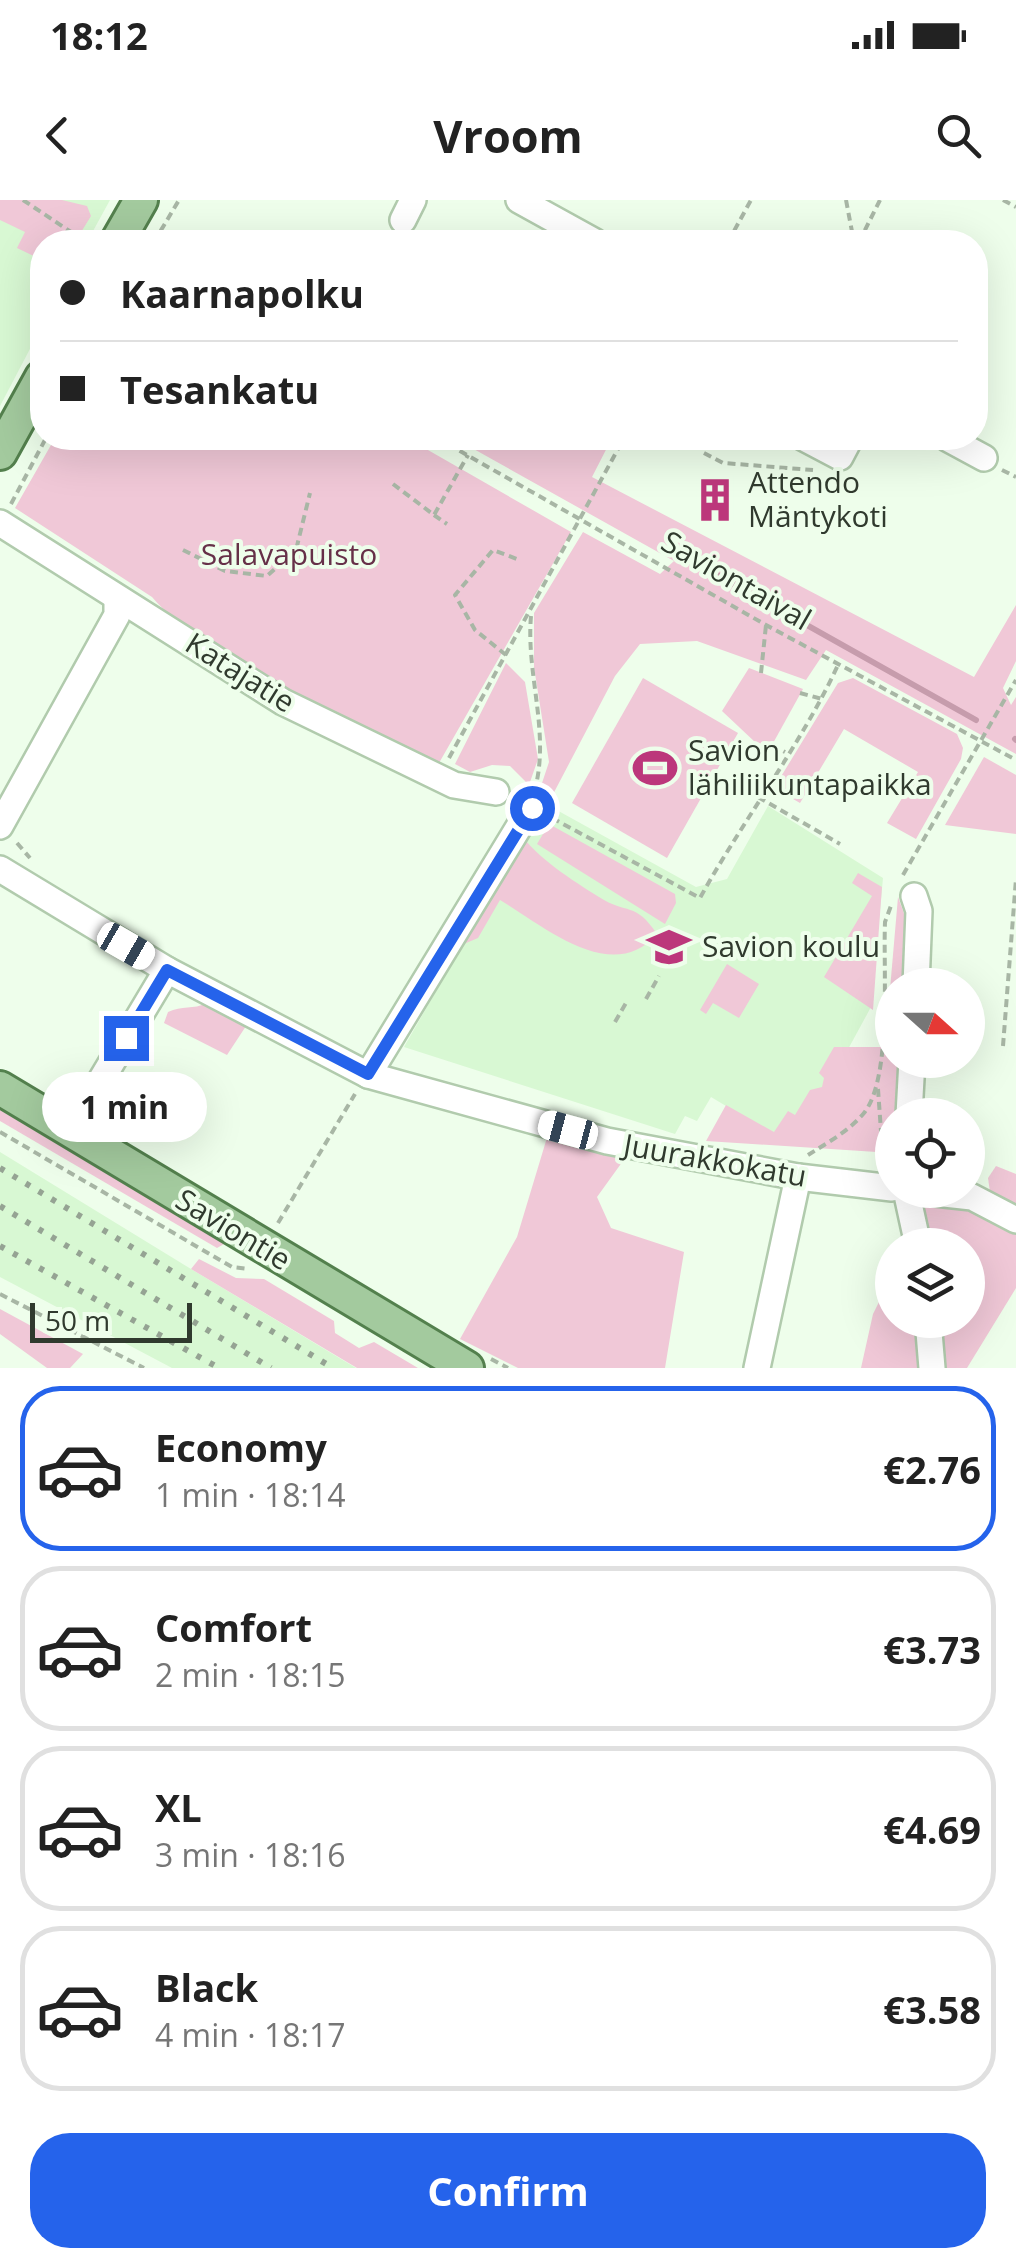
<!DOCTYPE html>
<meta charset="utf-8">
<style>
body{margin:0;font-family:"Open Sans",sans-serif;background:#f2f2f2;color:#222;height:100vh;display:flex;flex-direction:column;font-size:38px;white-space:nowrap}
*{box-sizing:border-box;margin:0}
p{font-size:32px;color:#767676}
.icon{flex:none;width:55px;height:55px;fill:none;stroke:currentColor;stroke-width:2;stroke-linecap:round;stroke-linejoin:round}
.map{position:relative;height:1168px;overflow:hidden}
.side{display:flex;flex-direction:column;background:#fff;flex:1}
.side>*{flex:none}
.banner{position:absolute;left:30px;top:30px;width:958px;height:220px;border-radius:40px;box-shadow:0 10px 40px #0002;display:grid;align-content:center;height:220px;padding:0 30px;background:#fff}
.needle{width:65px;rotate:111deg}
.buttons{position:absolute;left:875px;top:768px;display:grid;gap:20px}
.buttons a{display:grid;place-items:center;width:110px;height:110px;border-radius:50%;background:#fff;box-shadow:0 10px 40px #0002;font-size:50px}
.scale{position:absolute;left:30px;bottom:25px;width:162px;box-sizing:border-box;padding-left:10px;border:5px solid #303a2e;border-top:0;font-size:28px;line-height:35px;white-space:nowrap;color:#303a2e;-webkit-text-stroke:8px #eefeeb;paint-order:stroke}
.end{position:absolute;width:45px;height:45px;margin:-22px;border:12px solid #2563eb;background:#fff;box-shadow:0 0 0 5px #fff}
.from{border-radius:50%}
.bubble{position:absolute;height:70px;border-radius:35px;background:#fff;box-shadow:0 10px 40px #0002;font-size:32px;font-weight:700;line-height:70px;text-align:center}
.car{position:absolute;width:30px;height:60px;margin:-30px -15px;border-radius:12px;box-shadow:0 0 8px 2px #0007;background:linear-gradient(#fff 24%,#345 0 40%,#fff 0 76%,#345 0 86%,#fff 0)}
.banner b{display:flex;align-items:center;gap:35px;height:95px;font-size:38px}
.banner b+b{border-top:2px solid #e0e0e0}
.banner i{width:25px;height:25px;background:#222}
ul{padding:18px 0 0;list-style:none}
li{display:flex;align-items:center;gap:30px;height:165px;margin:0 20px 15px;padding:0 10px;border:5px solid #e0e0e0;border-radius:40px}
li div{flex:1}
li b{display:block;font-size:38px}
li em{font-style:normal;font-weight:700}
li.active{border-color:#2563eb}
li>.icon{width:90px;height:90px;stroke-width:1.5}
.cta{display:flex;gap:20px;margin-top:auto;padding:20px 30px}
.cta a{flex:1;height:115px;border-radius:40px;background:#2563eb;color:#fff;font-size:40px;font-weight:700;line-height:115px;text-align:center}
.status{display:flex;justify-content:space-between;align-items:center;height:70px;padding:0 50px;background:#fff;direction:ltr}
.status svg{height:28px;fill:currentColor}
header{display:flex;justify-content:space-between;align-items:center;height:130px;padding:0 30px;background:#fff;font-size:45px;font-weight:700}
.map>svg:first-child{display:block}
</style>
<div class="status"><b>18:12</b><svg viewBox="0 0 49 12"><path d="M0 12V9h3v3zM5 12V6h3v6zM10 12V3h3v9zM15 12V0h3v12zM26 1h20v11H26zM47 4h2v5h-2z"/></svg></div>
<header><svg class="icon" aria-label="back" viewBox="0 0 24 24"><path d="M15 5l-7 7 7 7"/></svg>Vroom<svg class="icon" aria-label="search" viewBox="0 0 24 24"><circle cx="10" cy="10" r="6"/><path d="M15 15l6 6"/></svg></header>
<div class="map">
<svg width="1016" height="1168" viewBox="0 0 1016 1168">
<rect width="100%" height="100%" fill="#eefeeb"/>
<g fill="#d8f8d3">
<polygon points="0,0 110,0 87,42 42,42 42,126 0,206"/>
<polygon points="544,603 696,687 727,679 768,606 883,678 871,807 821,899 773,934 711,897 697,921 685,916 675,934 404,847"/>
<polygon points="0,952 191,1069 356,1168 172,1168 0,1077"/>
</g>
<g fill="#f0c8d7">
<polygon points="0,0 62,0 87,6 91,16 75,42 42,42 42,60 17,48 25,32 0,20"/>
<path d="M55,238H407L571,332L435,570C354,527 211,465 152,397L15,308Z"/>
<polygon points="454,238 612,238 592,277 974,477 1016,405 1016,461 1003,488 1011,505 1016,497 1016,554 826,450 806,480 697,441 640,444 615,476 550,600 538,595 549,562 534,467 534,413 583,332 660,374 674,361"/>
<polygon points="506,463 525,482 538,559 529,585 510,566 492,565 470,572 455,564"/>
<polygon points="749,468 803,489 772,545 756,543 722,511"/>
<polygon points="643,478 738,533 667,658 572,603"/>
<polygon points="853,478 957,534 963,548 961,559 916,639 887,623 918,572 844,529 800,603 774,588 838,483"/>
<polygon points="984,557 1016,575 1016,634 945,625"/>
<polygon points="549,624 675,694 676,703 665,724 537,644"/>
<path d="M519,632C537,658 572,680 599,697C627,715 635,701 657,734C612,786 544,726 500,700L478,738L452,749Z"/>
<polygon points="858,673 882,687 873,810 824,777 872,696 852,683"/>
<polygon points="898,697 909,727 906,785 892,785 892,860 902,860 899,915 892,915 892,953 706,941 726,905 774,932 788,911 795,915 810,890 822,887 824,878 819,873 834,847 885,847"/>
<polygon points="727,764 759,784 739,818 713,803 706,814 700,810"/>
<path d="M207,803L248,823L227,855L164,823L168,812C182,805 193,810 207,803Z"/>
<polygon points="0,910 224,1044 217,1048 0,921"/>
<polygon points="549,931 628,954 597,997 611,1028 684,1052 665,1168 518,1168 460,1139 517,1037"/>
<polygon points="996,966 1016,974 1016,1008 990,992 988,978"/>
<polygon points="902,995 967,1007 1016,1033 1016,1088 967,1168 861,1168 873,1114 892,1076 892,1120 968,1120 968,1045 905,1045"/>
<polygon points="199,1059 236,1078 264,1079 334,1121 335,1133 359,1148 374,1142 418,1168 357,1168 191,1069"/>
<polygon points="0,1109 83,1154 70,1168 47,1168 0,1134"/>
</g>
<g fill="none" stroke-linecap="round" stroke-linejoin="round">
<g stroke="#c69cac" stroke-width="6">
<polyline points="673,350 976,520"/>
<polyline points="1015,539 1016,540"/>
</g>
<g stroke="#b1cbad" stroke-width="30">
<g id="minor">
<polyline points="519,0 595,42"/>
<polyline points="403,20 413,0"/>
<polyline points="804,238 840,257 850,238"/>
<polyline points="947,238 984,258"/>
<polyline points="0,323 283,502 454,585 496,592"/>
<polyline points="0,626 117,415 117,401"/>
<polyline points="0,669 167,770 368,875 607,941 798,977 892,988"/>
<polyline points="914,696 919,711 916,785"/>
<polyline points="368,875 531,607"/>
<polyline points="909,915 912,860"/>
<polyline points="70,932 167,770"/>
<polyline points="906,990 918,1045"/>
<polyline points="907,990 972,997 1016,1020"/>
<polyline points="928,1120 932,1168"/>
<polyline points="757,1168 798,977"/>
</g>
</g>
<g stroke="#53804d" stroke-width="38">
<g id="major">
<polyline points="117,42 141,0"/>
<polyline points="0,253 42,177"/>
<polyline points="0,888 467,1168"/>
</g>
</g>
<g stroke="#a8b6a5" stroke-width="4" stroke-dasharray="8 5" stroke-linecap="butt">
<polyline points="23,0 86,42"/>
<polyline points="846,0 854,42"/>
<polyline points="1003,0 1016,7"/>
<polyline points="154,42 179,0"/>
<polyline points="728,42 751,0"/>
<polyline points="859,42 880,0"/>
<polyline points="437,238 766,425 1016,560"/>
<polyline points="704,253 723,263 813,270"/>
<polyline points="1002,270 1016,277"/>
<polyline points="393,284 434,315 468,255"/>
<polyline points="11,304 46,238"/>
<polyline points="434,315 447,324"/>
<polyline points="183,350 225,371 267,376 296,350 310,293"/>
<path d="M531,416C526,473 549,529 536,585"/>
<polyline points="506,455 475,430 455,395 493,350 517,359"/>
<polyline points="761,473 766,425"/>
<polyline points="800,493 822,499"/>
<polyline points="772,545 785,552"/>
<polyline points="449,558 624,238"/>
<polyline points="758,597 840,644"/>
<path d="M552,618L700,698C743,620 801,545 838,465"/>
<polyline points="17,643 30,658"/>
<polyline points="903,675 1016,480"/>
<polyline points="646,799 659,776"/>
<polyline points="615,822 626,803"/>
<polyline points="1003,846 1016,679"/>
<polyline points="878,889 883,959"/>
<polyline points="0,932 232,1067 249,1069"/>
<path d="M808,955C827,943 849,931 864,913C892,878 883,769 885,722L892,703"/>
<polyline points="878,962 892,961"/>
<polyline points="278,1023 355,894"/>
<polyline points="0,1094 144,1168"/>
<polyline points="491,1159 508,1168"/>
</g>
<use href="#minor" stroke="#fff" stroke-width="25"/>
<use href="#major" stroke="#a3ca9e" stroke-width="32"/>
<g stroke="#95a393" stroke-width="6" stroke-dasharray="5 10" stroke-linecap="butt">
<polyline points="0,968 333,1168"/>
<polyline points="0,1006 271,1168"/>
<polyline points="0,1046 219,1168"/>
</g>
</g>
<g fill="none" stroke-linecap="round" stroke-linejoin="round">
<polyline stroke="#2563eb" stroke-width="12" points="126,838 167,770 368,874 532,608"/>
</g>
<defs>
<g id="building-bare" transform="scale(3.45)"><path d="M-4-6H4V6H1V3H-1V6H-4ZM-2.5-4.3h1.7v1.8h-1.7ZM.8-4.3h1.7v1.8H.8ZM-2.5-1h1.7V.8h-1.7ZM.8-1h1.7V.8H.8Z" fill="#bc377b" stroke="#eefeeb" stroke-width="2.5" paint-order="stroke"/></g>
<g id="stadium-bare" transform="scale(3.45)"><path d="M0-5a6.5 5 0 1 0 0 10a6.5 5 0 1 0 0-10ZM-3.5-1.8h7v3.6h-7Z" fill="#bc377b" stroke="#eefeeb" stroke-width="2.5" paint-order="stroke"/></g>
<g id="school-bare" transform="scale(3.45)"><path d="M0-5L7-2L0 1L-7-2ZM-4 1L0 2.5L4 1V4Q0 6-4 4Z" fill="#bc377b" stroke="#eefeeb" stroke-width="2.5" paint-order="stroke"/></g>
</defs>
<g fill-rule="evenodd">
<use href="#building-bare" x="715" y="300"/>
<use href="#stadium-bare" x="655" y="568"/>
<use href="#school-bare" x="669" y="747"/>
</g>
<g text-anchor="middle" stroke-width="8" stroke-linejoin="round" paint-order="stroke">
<g font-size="30" fill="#303a2e" stroke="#eefeeb" text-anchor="start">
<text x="748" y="293">Attendo<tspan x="748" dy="34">Mäntykoti</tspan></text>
<text x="688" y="561">Savion<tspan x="688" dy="34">lähiliikuntapaikka</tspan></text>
<text x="702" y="757">Savion koulu</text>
</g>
<g font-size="30" fill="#663048" stroke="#eefeeb">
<text x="289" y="365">Salavapuisto</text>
</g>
<g font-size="30" fill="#303a2e" stroke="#eefeeb">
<text transform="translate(736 381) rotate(30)" y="10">Saviontaival</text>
<text transform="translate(240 473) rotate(32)" y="10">Katajatie</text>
<text transform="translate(715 961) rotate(10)" y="10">Juurakkokatu</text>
<text transform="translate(233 1030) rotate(31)" y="10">Saviontie</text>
</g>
</g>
</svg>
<div class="buttons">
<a><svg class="needle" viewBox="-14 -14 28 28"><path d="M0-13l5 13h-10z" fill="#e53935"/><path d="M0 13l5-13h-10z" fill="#767676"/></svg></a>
<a><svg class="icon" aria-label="locate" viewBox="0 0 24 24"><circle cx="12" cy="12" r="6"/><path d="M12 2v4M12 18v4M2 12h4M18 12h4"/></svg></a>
<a><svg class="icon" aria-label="layers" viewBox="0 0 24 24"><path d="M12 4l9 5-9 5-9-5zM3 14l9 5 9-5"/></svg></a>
</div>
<div class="scale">50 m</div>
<i class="end from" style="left:532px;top:608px"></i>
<i class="end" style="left:126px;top:838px"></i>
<div class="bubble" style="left:42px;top:872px;width:165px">1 min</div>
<i class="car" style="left:126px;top:746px;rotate:120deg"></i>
<i class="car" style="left:568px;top:930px;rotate:285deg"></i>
<div class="banner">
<b><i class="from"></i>Kaarnapolku</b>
<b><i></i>Tesankatu</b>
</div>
</div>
<section class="side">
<ul>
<li class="active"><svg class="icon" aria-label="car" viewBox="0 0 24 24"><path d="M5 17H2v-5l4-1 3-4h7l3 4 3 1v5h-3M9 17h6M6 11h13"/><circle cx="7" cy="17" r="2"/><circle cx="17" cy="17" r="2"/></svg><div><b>Economy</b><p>1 min · 18:14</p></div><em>€2.76</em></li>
<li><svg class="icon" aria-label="car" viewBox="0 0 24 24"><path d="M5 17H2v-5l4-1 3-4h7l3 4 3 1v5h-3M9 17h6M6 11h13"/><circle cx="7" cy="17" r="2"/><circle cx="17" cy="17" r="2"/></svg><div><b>Comfort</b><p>2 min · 18:15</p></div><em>€3.73</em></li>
<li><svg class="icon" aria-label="car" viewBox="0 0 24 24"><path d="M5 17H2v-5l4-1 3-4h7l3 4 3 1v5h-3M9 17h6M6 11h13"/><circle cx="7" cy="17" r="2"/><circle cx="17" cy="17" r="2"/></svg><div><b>XL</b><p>3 min · 18:16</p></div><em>€4.69</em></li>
<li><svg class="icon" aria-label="car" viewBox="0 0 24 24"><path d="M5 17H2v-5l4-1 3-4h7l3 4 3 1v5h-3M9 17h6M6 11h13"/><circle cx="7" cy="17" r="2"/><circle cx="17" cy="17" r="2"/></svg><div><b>Black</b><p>4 min · 18:17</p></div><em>€3.58</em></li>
</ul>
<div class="cta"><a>Confirm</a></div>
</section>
